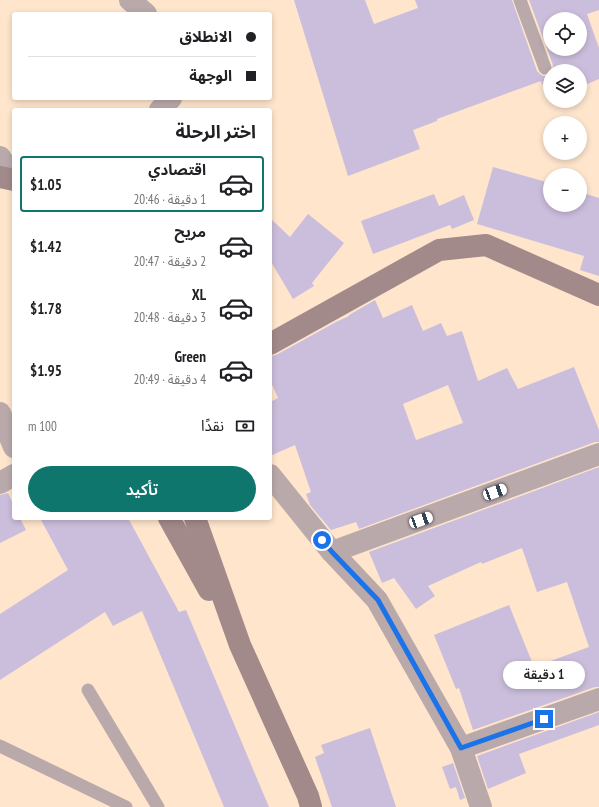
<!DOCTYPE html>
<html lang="ar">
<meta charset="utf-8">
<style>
body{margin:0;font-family:"PT Sans Narrow","Noto Sans Arabic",sans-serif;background:#f6f6f6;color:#202124;direction:rtl;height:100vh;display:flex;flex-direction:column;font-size:15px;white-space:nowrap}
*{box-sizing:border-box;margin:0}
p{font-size:13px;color:#757577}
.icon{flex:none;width:22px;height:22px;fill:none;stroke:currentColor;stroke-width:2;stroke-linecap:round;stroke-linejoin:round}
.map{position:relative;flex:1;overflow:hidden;direction:ltr}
.details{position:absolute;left:12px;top:108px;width:260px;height:412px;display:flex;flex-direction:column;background:#fff;border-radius:4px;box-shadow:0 2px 6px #0003;direction:rtl}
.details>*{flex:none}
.hud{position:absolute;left:12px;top:12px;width:260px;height:88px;border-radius:4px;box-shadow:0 2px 6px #0003;direction:rtl;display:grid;align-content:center;height:88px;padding:0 16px;background:#fff}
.buttons{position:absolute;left:543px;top:12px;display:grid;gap:8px}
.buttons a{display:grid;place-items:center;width:44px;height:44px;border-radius:50%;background:#fff;box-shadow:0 2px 6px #0003;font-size:20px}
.end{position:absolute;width:18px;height:18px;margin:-9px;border:5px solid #1a73e8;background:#fff;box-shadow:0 0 0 2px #fff}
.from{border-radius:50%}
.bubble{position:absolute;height:28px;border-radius:14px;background:#fff;box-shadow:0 2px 6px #0003;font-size:13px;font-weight:600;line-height:28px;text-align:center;direction:rtl}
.car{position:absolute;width:12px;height:24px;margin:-12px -6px;border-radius:5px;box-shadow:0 0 3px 1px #0007;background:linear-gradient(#fff 24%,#345 0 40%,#fff 0 76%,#345 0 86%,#fff 0)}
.hud b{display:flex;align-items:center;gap:14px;height:38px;font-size:15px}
.hud b+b{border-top:1px solid #e0e0e0}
.hud i{width:10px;height:10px;background:#202124}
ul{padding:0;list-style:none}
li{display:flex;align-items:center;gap:12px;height:56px;margin:0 8px 6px;padding:0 8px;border:2px solid transparent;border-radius:4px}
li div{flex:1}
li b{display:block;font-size:15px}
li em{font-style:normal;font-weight:600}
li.on{border-color:#0f766e}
li>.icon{width:36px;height:36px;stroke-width:1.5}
h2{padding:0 16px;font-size:18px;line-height:48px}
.pay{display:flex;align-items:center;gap:10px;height:44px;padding:0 16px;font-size:15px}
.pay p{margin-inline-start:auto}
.action{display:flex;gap:8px;margin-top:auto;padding:8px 16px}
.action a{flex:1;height:46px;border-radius:24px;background:#0f766e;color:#fff;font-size:16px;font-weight:600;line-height:46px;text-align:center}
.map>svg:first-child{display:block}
</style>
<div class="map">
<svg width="599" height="807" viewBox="0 0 599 807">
<rect width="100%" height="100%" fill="#fee5cc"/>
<g fill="#cbbedc" fill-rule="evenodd">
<polygon points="294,0 365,0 374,24 418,8 415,0 512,0 537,71 540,74 543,76 547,76 550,74 550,98 548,99 541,81 437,119 437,121 413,130 420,149 348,176"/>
<path d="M529,0H599V10L587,14L599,48V79L580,87V71H552L553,65ZM550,19H580V49H550Z"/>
<polygon points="493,167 550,183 550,205 580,205 580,192 599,198 599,276 580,270 584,256 477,224"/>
<polygon points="434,194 439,206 464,195 474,220 452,229 450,225 373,254 361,221"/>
<polygon points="308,214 344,243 312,283 314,286 293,299 270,260 270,218 290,237"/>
<path d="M375,300L383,318L412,305L423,331L441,323L447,336L462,331L478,381L507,368L518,389L574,367L599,430V442H595L359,529L356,522L331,530L310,505L306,494L311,492L295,445L270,456V402L278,398L270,380V356L276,355L307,338L336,322L349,316V315ZM448,385L463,423L416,440L403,404Z"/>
<polygon points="599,467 599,687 595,687 473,730 459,688 456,689 434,635 509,605 534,667 589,647 567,582 537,592 522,548 482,564 481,562 428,586 435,596 416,609 394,578 382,583 369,552"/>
<polygon points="8,493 14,506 14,518 20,518 26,530 0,543 0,495"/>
<polygon points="40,518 128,518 179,612 186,610 269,807 224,807 142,611 113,626 105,612 0,680 0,614 68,570"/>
<polygon points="599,712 599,725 519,754 526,773 488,789 477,756"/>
<polygon points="370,728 396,807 332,807 315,757 324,753 321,745"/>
<polygon points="453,763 465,798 460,800 456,787 450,789 442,767"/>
</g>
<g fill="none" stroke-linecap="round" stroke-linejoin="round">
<g stroke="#baa9aa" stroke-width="13">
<polyline points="520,0 545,68"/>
<polyline points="88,690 158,807"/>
<polyline points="0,746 126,807"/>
</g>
<g stroke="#baa9aa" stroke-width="22">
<polyline points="130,0 146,14"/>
<polyline points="160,110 171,98"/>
<polyline points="0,157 14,178"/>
<polyline points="0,413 14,447"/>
<polyline points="270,475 332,552 377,600 461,748 481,807"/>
<polyline points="0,483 14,475"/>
<polyline points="332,552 599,454"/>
<polyline points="461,748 599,699"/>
</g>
<g stroke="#a28a8b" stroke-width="22">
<polyline points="0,177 14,180"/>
<polyline points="270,344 439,250 486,245 599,295"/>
<polyline points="169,518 209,590"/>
<polyline points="195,518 240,645 308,796 311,807"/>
</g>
</g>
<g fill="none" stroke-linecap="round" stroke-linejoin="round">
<polyline stroke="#1a73e8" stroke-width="5" points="322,540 332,552 378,600 461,748 544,719"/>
</g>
</svg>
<div class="buttons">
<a><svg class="icon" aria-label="locate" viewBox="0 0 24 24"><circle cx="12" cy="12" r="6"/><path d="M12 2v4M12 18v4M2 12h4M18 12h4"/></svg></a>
<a><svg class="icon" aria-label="layers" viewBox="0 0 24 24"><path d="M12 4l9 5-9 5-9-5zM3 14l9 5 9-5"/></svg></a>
<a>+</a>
<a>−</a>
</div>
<i class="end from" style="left:322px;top:540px"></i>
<i class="end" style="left:544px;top:719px"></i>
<div class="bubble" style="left:503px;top:661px;width:82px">1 دقيقة</div>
<i class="car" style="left:495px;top:492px;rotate:70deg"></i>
<i class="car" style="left:421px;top:520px;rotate:70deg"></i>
<div class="hud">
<b><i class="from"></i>الانطلاق</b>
<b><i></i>الوجهة</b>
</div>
<section class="details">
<h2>اختر الرحلة</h2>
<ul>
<li class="on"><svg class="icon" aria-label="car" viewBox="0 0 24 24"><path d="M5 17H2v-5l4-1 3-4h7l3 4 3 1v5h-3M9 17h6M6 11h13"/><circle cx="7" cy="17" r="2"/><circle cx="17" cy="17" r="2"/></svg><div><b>اقتصادي</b><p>1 دقيقة · 20:46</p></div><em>$1.05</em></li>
<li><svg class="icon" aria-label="car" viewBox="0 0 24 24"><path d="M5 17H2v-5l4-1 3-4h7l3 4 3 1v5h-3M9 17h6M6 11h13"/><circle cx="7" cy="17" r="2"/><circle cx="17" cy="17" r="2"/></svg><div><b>مريح</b><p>2 دقيقة · 20:47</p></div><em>$1.42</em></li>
<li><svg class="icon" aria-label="car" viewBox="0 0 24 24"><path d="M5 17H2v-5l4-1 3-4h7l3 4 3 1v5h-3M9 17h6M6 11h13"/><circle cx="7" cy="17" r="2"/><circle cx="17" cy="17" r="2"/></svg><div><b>XL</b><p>3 دقيقة · 20:48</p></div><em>$1.78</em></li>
<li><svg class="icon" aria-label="car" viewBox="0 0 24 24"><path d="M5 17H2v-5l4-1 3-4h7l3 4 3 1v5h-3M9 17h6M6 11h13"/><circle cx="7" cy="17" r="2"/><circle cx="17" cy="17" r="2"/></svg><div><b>Green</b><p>4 دقيقة · 20:49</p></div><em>$1.95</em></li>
</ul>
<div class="pay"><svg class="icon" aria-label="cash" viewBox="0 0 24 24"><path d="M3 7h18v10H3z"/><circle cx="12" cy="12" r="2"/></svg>نقدًا<p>100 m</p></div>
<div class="action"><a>تأكيد</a></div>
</section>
</div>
